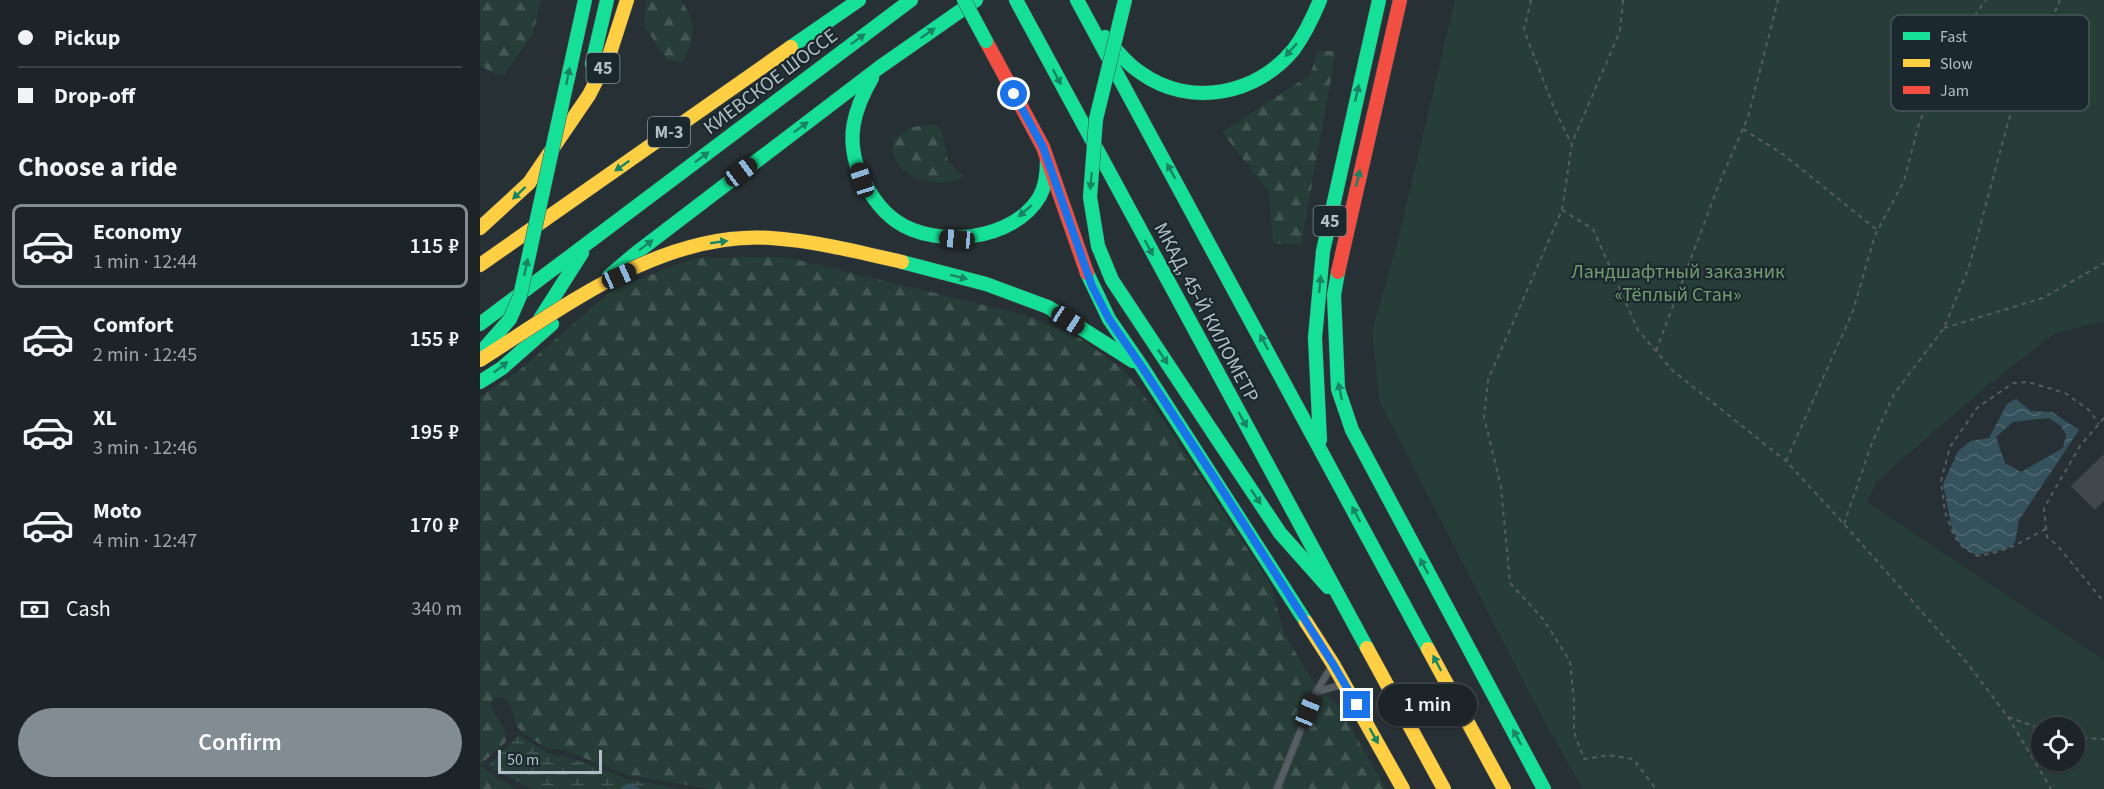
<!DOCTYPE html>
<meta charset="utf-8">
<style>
body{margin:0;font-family:"Source Sans 3",sans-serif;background:#252c2f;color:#f1f3f6;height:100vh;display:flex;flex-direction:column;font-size:22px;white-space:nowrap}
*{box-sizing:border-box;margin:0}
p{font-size:20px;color:#a0a4a7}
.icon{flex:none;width:33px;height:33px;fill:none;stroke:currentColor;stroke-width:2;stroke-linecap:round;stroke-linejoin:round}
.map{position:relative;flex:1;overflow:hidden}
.panel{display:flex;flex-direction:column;background:#1d2427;width:480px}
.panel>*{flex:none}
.top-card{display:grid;align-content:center;height:132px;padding:0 18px;background:#1d2427}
.tools{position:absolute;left:1551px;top:717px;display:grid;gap:12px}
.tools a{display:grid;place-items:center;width:54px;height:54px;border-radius:50%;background:#1d2427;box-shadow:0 2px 4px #0004,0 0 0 2px #3b4144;font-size:30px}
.scale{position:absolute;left:18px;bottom:15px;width:104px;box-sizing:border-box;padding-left:6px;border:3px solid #b1bfc6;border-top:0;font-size:16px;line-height:21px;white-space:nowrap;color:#b1bfc6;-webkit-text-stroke:4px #1b292e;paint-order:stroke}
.end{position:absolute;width:27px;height:27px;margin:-14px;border:8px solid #1a73e8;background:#fff;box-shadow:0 0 0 3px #fff}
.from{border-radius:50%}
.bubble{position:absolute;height:42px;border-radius:21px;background:#1d2427;box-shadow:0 2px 4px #0004,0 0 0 2px #3b4144;font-size:20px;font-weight:600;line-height:42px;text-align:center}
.car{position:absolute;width:18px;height:36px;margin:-18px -9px;border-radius:8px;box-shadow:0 0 4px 2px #0007;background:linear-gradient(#222 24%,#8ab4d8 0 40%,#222 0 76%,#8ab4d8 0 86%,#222 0)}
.top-card b{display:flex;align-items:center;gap:21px;height:57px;font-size:22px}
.top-card b+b{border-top:2px solid #3b4144}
.top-card i{width:15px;height:15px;background:#f1f3f6}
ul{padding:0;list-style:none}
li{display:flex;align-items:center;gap:18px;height:84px;margin:0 12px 9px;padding:0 6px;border:3px solid transparent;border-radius:9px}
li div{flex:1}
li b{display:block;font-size:22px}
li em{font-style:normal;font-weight:600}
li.on{border-color:#818d93}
li>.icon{width:54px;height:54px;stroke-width:1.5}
h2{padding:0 18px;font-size:27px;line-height:72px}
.pay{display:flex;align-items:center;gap:15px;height:66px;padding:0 18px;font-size:22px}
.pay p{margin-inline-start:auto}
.primary-button{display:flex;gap:12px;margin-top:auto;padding:12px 18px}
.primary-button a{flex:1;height:69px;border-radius:36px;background:#818d93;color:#fff;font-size:24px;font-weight:600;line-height:69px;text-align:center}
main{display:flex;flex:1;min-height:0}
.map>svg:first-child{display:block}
</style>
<main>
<section class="panel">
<div class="top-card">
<b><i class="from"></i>Pickup</b>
<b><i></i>Drop-off</b>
</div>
<h2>Choose a ride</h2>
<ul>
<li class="on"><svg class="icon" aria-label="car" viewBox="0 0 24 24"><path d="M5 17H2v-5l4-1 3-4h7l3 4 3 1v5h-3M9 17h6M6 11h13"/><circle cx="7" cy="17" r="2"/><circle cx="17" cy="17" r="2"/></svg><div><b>Economy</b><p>1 min · 12:44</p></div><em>115 ₽</em></li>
<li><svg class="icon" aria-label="car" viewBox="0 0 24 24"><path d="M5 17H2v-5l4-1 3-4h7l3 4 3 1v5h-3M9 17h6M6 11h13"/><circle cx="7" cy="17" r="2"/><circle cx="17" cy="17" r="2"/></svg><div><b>Comfort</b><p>2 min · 12:45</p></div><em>155 ₽</em></li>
<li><svg class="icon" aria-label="car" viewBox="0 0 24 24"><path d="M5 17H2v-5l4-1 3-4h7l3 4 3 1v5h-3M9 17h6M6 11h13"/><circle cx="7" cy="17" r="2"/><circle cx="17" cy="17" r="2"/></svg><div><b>XL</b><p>3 min · 12:46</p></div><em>195 ₽</em></li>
<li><svg class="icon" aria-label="car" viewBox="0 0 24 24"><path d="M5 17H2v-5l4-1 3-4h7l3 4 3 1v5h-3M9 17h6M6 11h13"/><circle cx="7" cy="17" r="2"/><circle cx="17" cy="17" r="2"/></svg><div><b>Moto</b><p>4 min · 12:47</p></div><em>170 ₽</em></li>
</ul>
<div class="pay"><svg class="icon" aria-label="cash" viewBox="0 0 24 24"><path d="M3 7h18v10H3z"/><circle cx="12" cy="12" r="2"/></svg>Cash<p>340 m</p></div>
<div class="primary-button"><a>Confirm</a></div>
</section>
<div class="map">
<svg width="1624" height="789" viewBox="0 0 1624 789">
<defs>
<pattern id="forest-firs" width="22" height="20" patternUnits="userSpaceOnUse" patternTransform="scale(1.5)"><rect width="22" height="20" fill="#273d37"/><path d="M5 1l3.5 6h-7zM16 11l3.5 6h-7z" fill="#445752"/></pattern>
<pattern id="wetland-marsh" width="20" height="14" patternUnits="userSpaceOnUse" patternTransform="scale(1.5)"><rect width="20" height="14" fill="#273d37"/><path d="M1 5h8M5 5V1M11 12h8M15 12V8" fill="none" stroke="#445752"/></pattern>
<pattern id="water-waves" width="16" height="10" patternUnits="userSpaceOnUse" patternTransform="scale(1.5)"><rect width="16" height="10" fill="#35515c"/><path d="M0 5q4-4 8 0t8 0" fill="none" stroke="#506872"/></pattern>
</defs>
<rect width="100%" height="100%" fill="#273034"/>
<g fill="url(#forest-firs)">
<polygon points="0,0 61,0 53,33 25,74 16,75 0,65"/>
<path d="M166,0H201C217,25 216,38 201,63L187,59L164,26Z"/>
<polygon points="838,51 856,51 821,244 793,244 789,192 742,132 830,75"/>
<path d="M455,124L462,131L468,162L483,176C457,194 405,175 414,139L432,127Z"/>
<polygon points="306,257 545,315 601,339 643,369 686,424 791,585 804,633 835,685 859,707 906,789 230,789 143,774 87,751 67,748 42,733 37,726 29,702 23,697 15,698 10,704 26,734 26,742 0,765 0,397 41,369 134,289 214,258"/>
<polygon points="0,766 36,789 0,789"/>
</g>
<polygon fill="url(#wetland-marsh)" points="39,735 68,753 103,762 148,779 201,789 52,789 8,766"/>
<path fill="#273d37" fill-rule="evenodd" d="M975,0H1624V321L1575,333L1507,386L1397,481L1387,502L1624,660V789H1103L1065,723L899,400L892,331L918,240ZM1562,728H1594V760H1562Z"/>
<path fill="url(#water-waves)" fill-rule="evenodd" d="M1536,399L1551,411L1572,412L1599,430L1539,520L1535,543L1526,549L1496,555L1481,546L1472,529L1463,484L1478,451L1491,441L1509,438L1527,404ZM1568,418L1581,426L1586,435L1583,448L1541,472L1525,463L1516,437L1533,422Z"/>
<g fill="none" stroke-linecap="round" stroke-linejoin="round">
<polyline stroke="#35515c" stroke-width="4.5" points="143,789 148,786 157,789"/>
</g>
<polygon fill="#41484c" points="1624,454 1624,501 1615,510 1591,486"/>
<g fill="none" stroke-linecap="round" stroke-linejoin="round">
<g stroke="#464c4f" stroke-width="8">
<g id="lane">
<polyline points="850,669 836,692 861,685"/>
<polyline points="797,789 836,692"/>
</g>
</g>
<g stroke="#454d51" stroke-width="15">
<g id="fast">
<polyline points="536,0 887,648"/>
<polyline points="597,0 948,649"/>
<path d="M625,37C636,50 647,64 661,73C710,108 777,95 814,49C825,34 833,17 840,0"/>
<polyline points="311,47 379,0"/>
<polyline points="112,64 127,0"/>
<path d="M392,78C374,109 365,139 380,174C389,192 399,209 416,221C456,249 534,241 560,196C566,185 567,172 567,160"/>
<polyline points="422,262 506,284 568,307 653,361"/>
<polyline points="858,272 854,295 858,389 872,430 1064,789"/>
<polyline points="607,273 629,319 662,367 826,622"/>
<polyline points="129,276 156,253 400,67 496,0"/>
<polyline points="58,322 102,253"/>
<polyline points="0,324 431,0"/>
<polyline points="0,382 22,368 72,324"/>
<polyline points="732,431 800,533 848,587"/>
<polyline points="840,440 835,338 843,251 899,0"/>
</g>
</g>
<g stroke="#454d51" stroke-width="15">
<g id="slow">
<polyline points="0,228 49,183 109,95 129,56 147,0"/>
<polyline points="0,265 311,47"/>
<polyline points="826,622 853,664 923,789"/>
<polyline points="887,648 964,789"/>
<polyline points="948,649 1024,789"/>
</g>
</g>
<g stroke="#454d51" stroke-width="15">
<g id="jam">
<polyline points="506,41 563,147 607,273"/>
<polyline points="858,272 920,0"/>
</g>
</g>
<g stroke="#555d60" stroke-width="2" stroke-dasharray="4.5 4.5" stroke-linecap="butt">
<polyline points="1051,0 1044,30 1074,108 1091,143"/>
<polyline points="1143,0 1140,31 1092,143 1082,210 1008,380 1004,417 1021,487 1030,583 1063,619 1090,661 1094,701 1094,732 1104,759 1129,755 1153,759 1176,789"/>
<polyline points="1263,129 1304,155 1397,230"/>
<polyline points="1082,210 1113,229 1158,330 1192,370 1306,461 1364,524 1488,664 1528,717 1571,789"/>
<polyline points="1464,328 1563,298 1624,263"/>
<polyline points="1176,351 1239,184 1268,117 1298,0"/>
<polyline points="1624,418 1600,446 1564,508 1567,537 1577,545 1624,602"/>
<polyline points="1306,461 1373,311 1395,235 1424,181 1438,127 1464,58 1506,0"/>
<polyline points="1364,524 1392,443 1414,394 1464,328 1489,267 1529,119 1580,0"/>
<path d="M1566,529C1541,542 1526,552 1497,556L1483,547L1474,536L1465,512L1461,481L1470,447L1497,408L1533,383L1548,382L1585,393L1609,410L1619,424"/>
<polyline points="1528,717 1562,729"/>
<polyline points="1594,738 1624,739"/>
</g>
<use href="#lane" stroke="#575e63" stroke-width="6"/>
<use href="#fast" stroke="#16e098" stroke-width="14"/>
<use href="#slow" stroke="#ffcf43" stroke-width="14"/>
<use href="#jam" stroke="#f24e42" stroke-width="14"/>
<g stroke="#454d51" stroke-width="15" stroke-linecap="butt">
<g id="fast-bridge">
<polyline points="484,0 506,41"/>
<polyline points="645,0 616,119 610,197 618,246 632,280 732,431"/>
<polyline points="3,350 30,319 40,296 105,0"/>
</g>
</g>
<g stroke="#454d51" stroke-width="15" stroke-linecap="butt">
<path id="slow-bridge" d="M0,360C87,305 183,231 291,238C336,241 379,252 422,262"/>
</g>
<use href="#fast-bridge" stroke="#16e098" stroke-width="14"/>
<use href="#slow-bridge" stroke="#ffcf43" stroke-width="14"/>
</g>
<defs><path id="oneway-solid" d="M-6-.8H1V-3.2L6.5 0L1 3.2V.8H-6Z" transform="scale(1.5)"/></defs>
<g fill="#188463">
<use href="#oneway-solid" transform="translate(448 33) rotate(-35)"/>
<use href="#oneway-solid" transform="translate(378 39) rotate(-37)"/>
<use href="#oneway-solid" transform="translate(811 50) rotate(132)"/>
<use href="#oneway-solid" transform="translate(88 76) rotate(-78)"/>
<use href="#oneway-solid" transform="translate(577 77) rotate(62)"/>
<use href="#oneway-solid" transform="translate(877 93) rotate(-77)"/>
<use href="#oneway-solid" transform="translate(321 127) rotate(-37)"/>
<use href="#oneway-solid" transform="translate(222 157) rotate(-37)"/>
<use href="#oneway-solid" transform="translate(142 166) rotate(145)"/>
<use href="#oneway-solid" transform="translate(691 171) rotate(-119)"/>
<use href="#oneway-solid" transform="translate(878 178) rotate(-77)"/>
<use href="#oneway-solid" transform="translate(611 181) rotate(95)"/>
<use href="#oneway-solid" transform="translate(39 193) rotate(137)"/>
<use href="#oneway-solid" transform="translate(545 211) rotate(139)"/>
<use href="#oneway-solid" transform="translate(239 242) rotate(-8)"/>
<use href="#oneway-solid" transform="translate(166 245) rotate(-37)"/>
<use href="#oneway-solid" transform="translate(669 248) rotate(62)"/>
<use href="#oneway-solid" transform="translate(46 267) rotate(-78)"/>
<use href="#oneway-solid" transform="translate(479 277) rotate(14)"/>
<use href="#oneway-solid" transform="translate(840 284) rotate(-84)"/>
<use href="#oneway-solid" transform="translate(784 342) rotate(-118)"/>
<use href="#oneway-solid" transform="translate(683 357) rotate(56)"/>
<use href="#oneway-solid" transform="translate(21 367) rotate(-38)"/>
<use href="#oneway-solid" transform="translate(860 391) rotate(-102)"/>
<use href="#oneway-solid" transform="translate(763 420) rotate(61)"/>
<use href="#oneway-solid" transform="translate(776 497) rotate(56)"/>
<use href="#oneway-solid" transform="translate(876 514) rotate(-118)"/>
<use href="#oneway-solid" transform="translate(944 566) rotate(-118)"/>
<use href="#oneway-solid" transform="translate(957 663) rotate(-118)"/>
<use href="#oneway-solid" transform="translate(894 736) rotate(61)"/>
<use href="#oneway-solid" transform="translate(1037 737) rotate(-118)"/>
</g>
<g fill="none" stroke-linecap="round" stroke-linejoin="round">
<polyline stroke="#1a73e8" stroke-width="8" points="534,94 563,147 612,286 629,319 662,367 739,485 853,664 877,705"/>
</g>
<g text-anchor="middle" stroke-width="4.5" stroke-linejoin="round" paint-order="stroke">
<g fill="#1b292e" stroke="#849298" stroke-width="1.5">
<rect x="106.5" y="53" width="33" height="30" rx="4.5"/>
<rect x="168" y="117" width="42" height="30" rx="4.5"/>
<rect x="833.5" y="206" width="33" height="30" rx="4.5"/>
</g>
<g font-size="18" font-weight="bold" fill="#b1bfc6">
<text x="123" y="74">45</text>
<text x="189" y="138">М-3</text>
<text x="850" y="227">45</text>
</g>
<g font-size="20" fill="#b1bfc6" stroke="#1b292e">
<text transform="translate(290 81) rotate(-37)" y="7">КИЕВСКОЕ ШОССЕ</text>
<text transform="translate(727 312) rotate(62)" y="7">МКАД, 45-Й КИЛОМЕТР</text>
</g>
<g font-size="20" fill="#729b70" stroke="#1b292e">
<text x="1198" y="278">Ландшафтный заказник<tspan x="1198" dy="23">«Тёплый Стан»</tspan></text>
</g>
</g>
<rect x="1411" y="15" width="198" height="96" rx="9" fill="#1b292e" stroke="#48565c" stroke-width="1.5"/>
<rect x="1423" y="32" width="27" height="8" fill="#16e098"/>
<rect x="1423" y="59" width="27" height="8" fill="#ffcf43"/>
<rect x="1423" y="86" width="27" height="8" fill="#f24e42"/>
<g font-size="16" fill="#b1bfc6">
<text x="1460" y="42">Fast</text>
<text x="1460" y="69">Slow</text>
<text x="1460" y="96">Jam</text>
</g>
</svg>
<div class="tools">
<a><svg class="icon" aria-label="locate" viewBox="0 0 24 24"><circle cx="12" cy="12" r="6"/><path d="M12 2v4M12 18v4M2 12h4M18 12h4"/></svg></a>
</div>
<div class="scale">50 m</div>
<i class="end from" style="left:534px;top:94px"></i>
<i class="end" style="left:877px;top:705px"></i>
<div class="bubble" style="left:898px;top:684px;width:99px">1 min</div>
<i class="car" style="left:261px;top:172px;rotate:53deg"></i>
<i class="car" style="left:382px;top:180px;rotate:342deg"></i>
<i class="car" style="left:477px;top:239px;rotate:275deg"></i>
<i class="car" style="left:139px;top:276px;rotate:66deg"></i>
<i class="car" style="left:588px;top:320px;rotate:123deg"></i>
<i class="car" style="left:828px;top:711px;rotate:22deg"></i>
</div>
</main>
